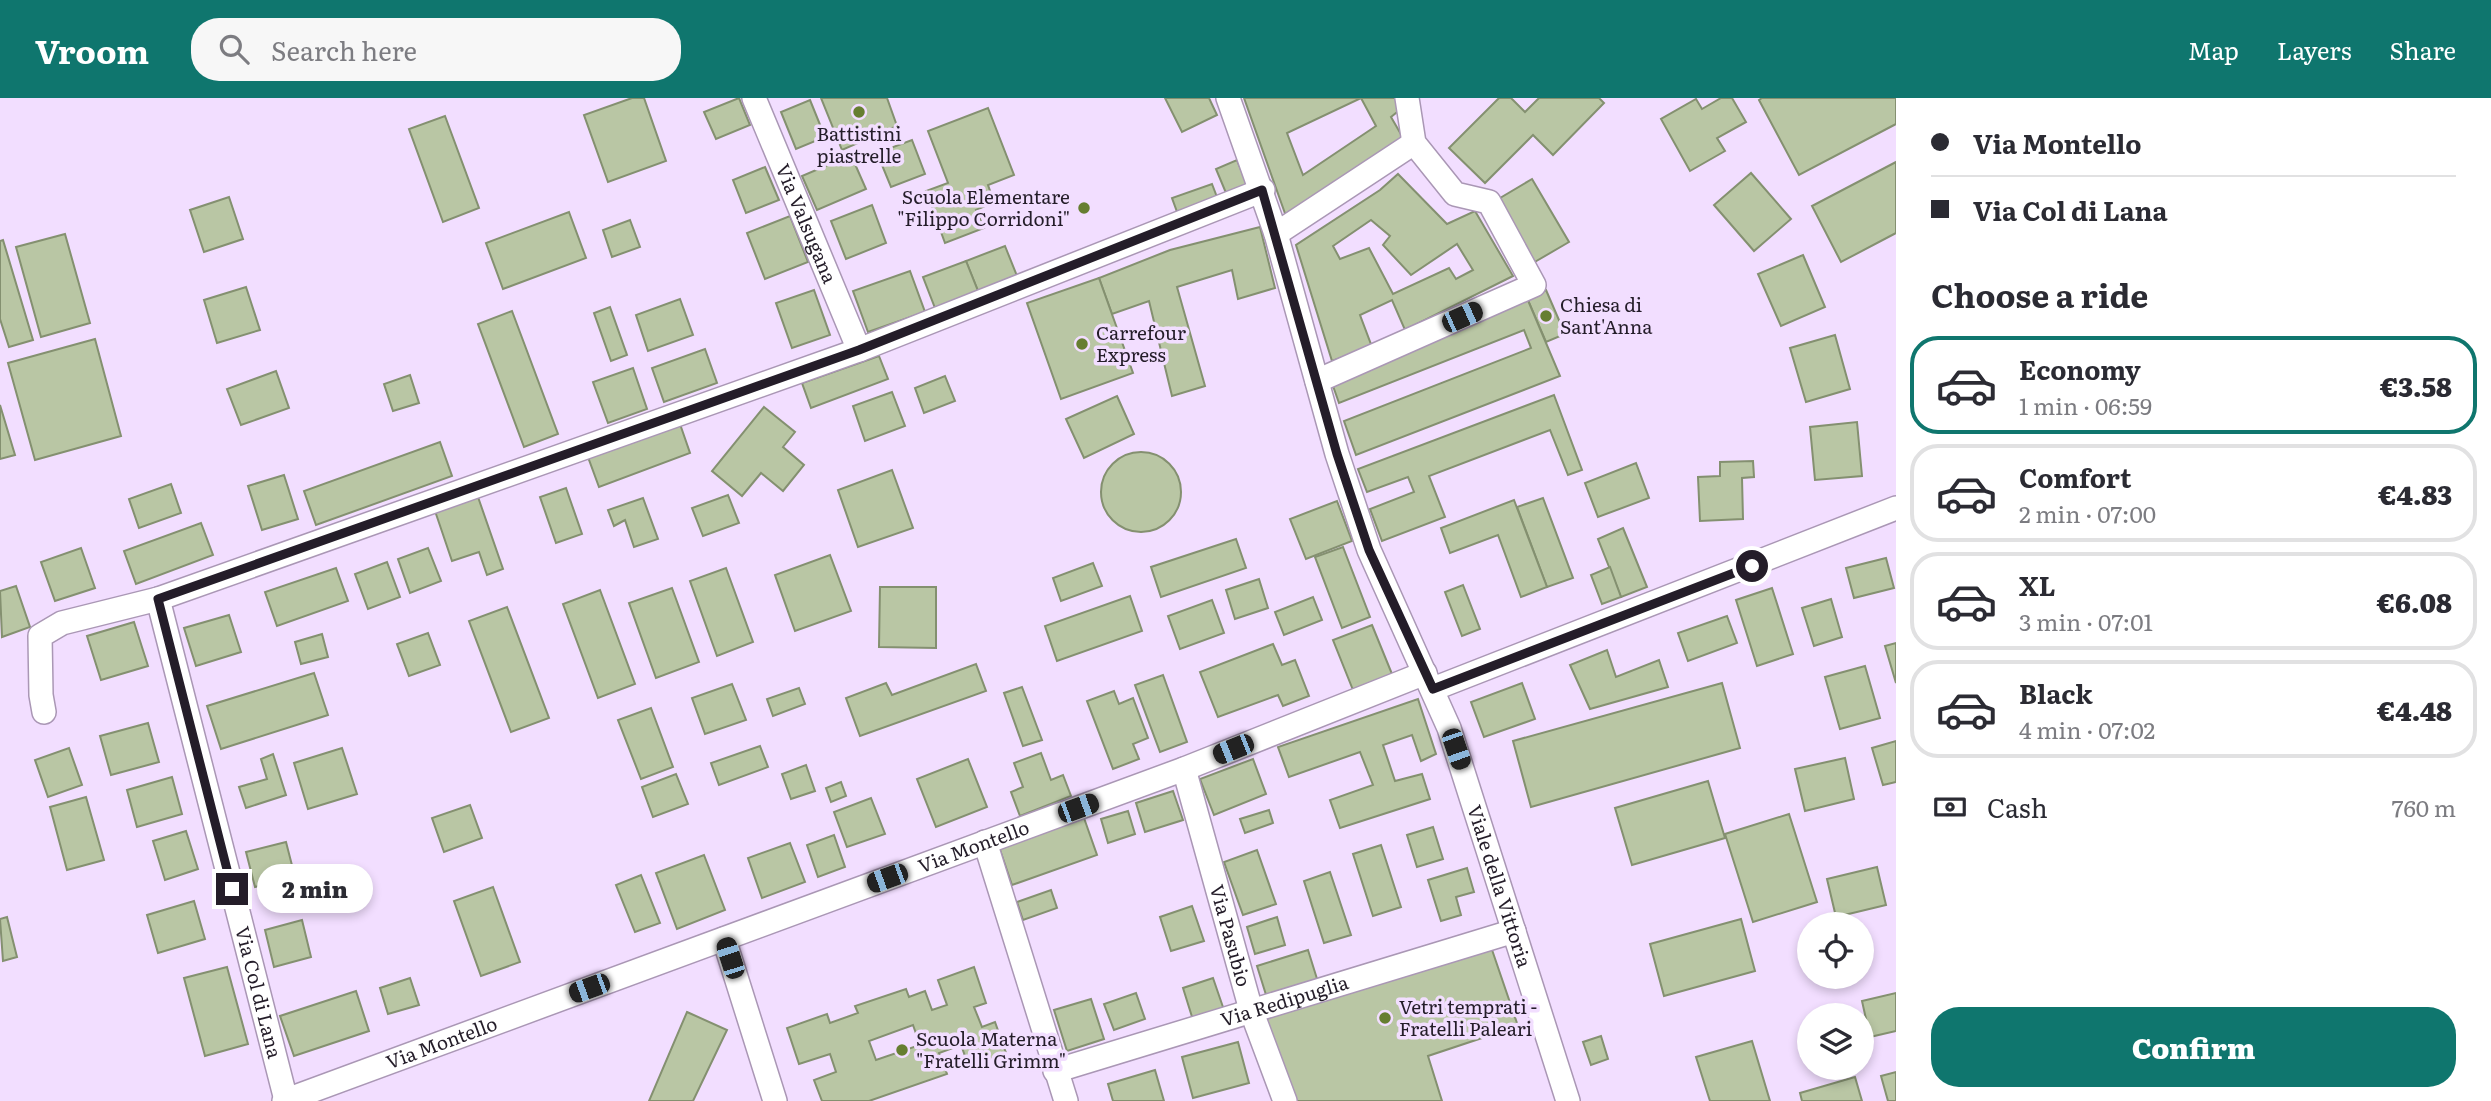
<!DOCTYPE html>
<meta charset="utf-8">
<style>
body{margin:0;font-family:Literata,serif;background:#f7f7f7;color:#2b2b33;height:100vh;display:flex;flex-direction:column;font-size:26px;white-space:nowrap}
*{box-sizing:border-box;margin:0}
p{font-size:23px;color:#7c7c81}
.icon{flex:none;width:38px;height:38px;fill:none;stroke:currentColor;stroke-width:2;stroke-linecap:round;stroke-linejoin:round}
.map{position:relative;flex:1;overflow:hidden}
.sheet{display:flex;flex-direction:column;background:#fff;width:595px}
.sheet>*{flex:none}
.top-card{display:grid;align-content:center;height:154px;padding:0 35px;background:#fff}
.fabs{position:absolute;left:1797px;top:814px;display:grid;gap:14px}
.fabs a{display:grid;place-items:center;width:77px;height:77px;border-radius:50%;background:#fff;box-shadow:0 4px 10px #0003;font-size:35px}
.end{position:absolute;width:32px;height:32px;margin:-16px;border:9px solid #241d29;background:#fff;box-shadow:0 0 0 4px #fff}
.from{border-radius:50%}
.bubble{position:absolute;height:49px;border-radius:24px;background:#fff;box-shadow:0 4px 10px #0003;font-size:23px;font-weight:800;line-height:49px;text-align:center}
.car{position:absolute;width:21px;height:42px;margin:-21px -10px;border-radius:9px;box-shadow:0 0 5px 2px #0007;background:linear-gradient(#222 24%,#8ab4d8 0 40%,#222 0 76%,#8ab4d8 0 86%,#222 0)}
.top-card b{display:flex;align-items:center;gap:24px;height:66px;font-size:26px}
.top-card b+b{border-top:2px solid #e1e1e2}
.top-card i{width:18px;height:18px;background:#2b2b33}
ul{padding:0;list-style:none}
li{display:flex;align-items:center;gap:21px;height:98px;margin:0 14px 10px;padding:0 21px;border:4px solid #e1e1e2;border-radius:28px}
li div{flex:1}
li b{display:block;font-size:26px}
li em{font-style:normal;font-weight:800}
li.on{border-color:#0f766e}
li>.icon{width:63px;height:63px;stroke-width:1.5}
h2{padding:0 35px;font-size:32px;line-height:84px}
.pay{display:flex;align-items:center;gap:18px;height:77px;padding:0 35px;font-size:26px}
.pay p{margin-inline-start:auto}
.cta{display:flex;gap:14px;margin-top:auto;padding:14px 35px}
.cta a{flex:1;height:80px;border-radius:28px;background:#0f766e;color:#fff;font-size:28px;font-weight:800;line-height:80px;text-align:center}
header{display:flex;align-items:center;gap:42px;box-sizing:border-box;height:98px;padding:0 35px;background:#0f766e;color:#fff}
header strong{font-size:33px}
nav{display:flex;gap:38px;margin-inline-start:auto;font-size:24px}
.search{width:490px;height:63px;background:#f7f7f7;display:flex;align-items:center;gap:18px;box-sizing:border-box;padding:0 24px;border-radius:28px;color:#7c7c81;font-size:26px}
main{display:flex;flex:1;min-height:0}
.map>svg:first-child{display:block}
</style>
<header>
<strong>Vroom</strong>
<div class="search"><svg class="icon" aria-label="search" viewBox="0 0 24 24"><circle cx="10" cy="10" r="6"/><path d="M15 15l6 6"/></svg>Search here</div>
<nav><a>Map</a><a>Layers</a><a>Share</a></nav>
</header>
<main>
<div class="map">
<svg width="1896" height="1003" viewBox="0 0 1896 1003">
<rect width="100%" height="100%" fill="#f2deff"/>
<g fill="#b9c6a4" stroke="#849070" stroke-width="2" fill-rule="evenodd">
<polygon points="632,0 644,0 666,63 608,84 584,17"/>
<polygon points="739,0 750,27 716,41 704,14"/>
<polygon points="821,0 887,0 897,28 842,52"/>
<polygon points="1165,0 1209,0 1217,17 1182,34"/>
<path d="M1244,0H1396L1402,10L1391,19L1406,45L1287,121ZM1361,0L1376,28L1303,77L1287,35Z"/>
<polygon points="1499,0 1511,0 1525,14 1539,0 1599,0 1604,5 1553,57 1533,37 1485,85 1449,50"/>
<polygon points="1721,0 1732,0 1746,24 1717,40 1725,53 1690,73 1661,21 1696,1 1702,11"/>
<polygon points="1762,0 1896,0 1896,26 1799,77 1759,2"/>
<polygon points="810,2 825,39 796,51 781,14"/>
<polygon points="988,10 1014,77 988,87 994,104 976,112 984,130 945,145 926,93 948,85 928,33"/>
<polygon points="445,18 479,110 443,124 409,31"/>
<polygon points="912,42 925,76 891,89 877,55"/>
<polygon points="851,57 866,91 817,112 802,78"/>
<polygon points="1237,62 1252,98 1231,107 1216,71"/>
<polygon points="1896,64 1896,135 1841,164 1812,108"/>
<polygon points="765,69 779,102 746,115 733,82"/>
<polygon points="1751,75 1791,121 1754,153 1714,107"/>
<path d="M1398,76L1447,126L1475,113L1513,178L1405,232L1392,202L1360,217L1372,249L1332,263L1296,147L1380,92ZM1371,122L1390,138L1383,147L1411,177L1457,146L1473,172L1456,181L1449,170L1393,196L1369,150L1340,161L1333,148Z"/>
<polygon points="1532,81 1569,144 1533,165 1495,103"/>
<polygon points="1212,86 1220,107 1180,122 1172,100"/>
<polygon points="229,99 243,141 204,154 190,112"/>
<polygon points="872,107 886,145 846,161 831,123"/>
<polygon points="569,114 586,160 503,191 486,145"/>
<polygon points="790,118 808,164 765,181 747,135"/>
<polygon points="630,122 640,149 612,159 603,132"/>
<polygon points="1260,129 1275,190 1238,201 1232,172 1177,189 1205,288 1172,298 1149,203 1112,216 1099,180 1170,152"/>
<polygon points="65,136 90,225 41,239 16,149"/>
<polygon points="3,142 33,242 9,249 0,221 0,143"/>
<polygon points="1005,148 1017,178 978,193 966,163"/>
<polygon points="1803,157 1825,209 1781,228 1758,176"/>
<polygon points="966,163 978,193 935,210 923,179"/>
<polygon points="910,173 925,214 868,234 853,193"/>
<polygon points="1099,180 1133,275 1061,301 1027,205"/>
<polygon points="246,189 260,232 217,245 204,202"/>
<polygon points="814,192 830,237 792,250 776,205"/>
<polygon points="1546,192 1565,236 1546,244 1527,200"/>
<polygon points="1527,200 1560,278 1356,357 1344,323 1531,250 1524,232 1339,305 1332,285"/>
<polygon points="680,201 693,237 648,253 636,217"/>
<polygon points="610,209 627,257 611,263 594,215"/>
<polygon points="512,213 558,336 524,349 478,226"/>
<polygon points="1835,237 1850,291 1806,304 1790,250"/>
<polygon points="95,241 121,338 35,362 8,265"/>
<polygon points="705,251 717,285 664,304 652,270"/>
<polygon points="879,258 888,281 811,310 802,285"/>
<polygon points="633,270 647,311 608,325 593,284"/>
<polygon points="276,273 289,310 241,327 227,291"/>
<polygon points="410,277 419,305 393,313 384,286"/>
<polygon points="945,278 955,303 924,315 915,290"/>
<polygon points="892,294 905,328 865,343 853,308"/>
<polygon points="1554,297 1582,372 1568,377 1550,332 1429,378 1445,419 1382,443 1370,411 1414,394 1408,379 1367,394 1358,371"/>
<polygon points="1117,298 1134,336 1084,360 1066,321"/>
<polygon points="0,307 15,357 0,361"/>
<polygon points="764,309 795,334 783,349 804,367 783,393 761,375 742,398 712,373"/>
<polygon points="1857,324 1862,378 1815,382 1810,329"/>
<polygon points="680,326 690,355 599,389 588,359"/>
<polygon points="440,344 452,378 316,427 304,393"/>
<circle cx="1141" cy="394" r="40"/>
<polygon points="1753,363 1754,379 1742,380 1743,421 1700,423 1698,379 1720,378 1720,364"/>
<polygon points="1636,365 1649,400 1598,419 1585,385"/>
<polygon points="892,372 913,430 858,449 838,392"/>
<polygon points="284,377 298,421 262,432 248,388"/>
<polygon points="171,386 181,415 139,430 129,401"/>
<polygon points="566,390 582,436 556,445 540,399"/>
<polygon points="728,397 739,425 703,438 692,410"/>
<polygon points="478,399 503,471 487,477 479,454 452,463 435,413"/>
<polygon points="643,400 658,441 634,449 625,422 614,428 608,412"/>
<polygon points="1543,400 1573,480 1547,489 1517,409"/>
<polygon points="1514,402 1547,489 1521,499 1498,437 1450,455 1441,430"/>
<polygon points="1337,403 1352,443 1306,461 1290,421"/>
<polygon points="201,425 213,457 136,486 124,453"/>
<polygon points="1623,430 1647,489 1621,499 1598,441"/>
<polygon points="1236,441 1246,470 1161,499 1151,469"/>
<polygon points="1343,449 1370,519 1342,530 1315,459"/>
<polygon points="81,450 95,490 55,503 41,464"/>
<polygon points="428,450 441,483 410,495 398,461"/>
<polygon points="830,457 851,513 795,533 775,477"/>
<polygon points="1886,460 1894,490 1854,500 1846,470"/>
<polygon points="387,464 400,499 368,511 355,476"/>
<polygon points="1093,465 1102,488 1061,503 1053,480"/>
<polygon points="1610,469 1621,499 1602,506 1591,477"/>
<polygon points="336,470 348,503 277,528 265,494"/>
<polygon points="726,470 753,544 717,558 690,483"/>
<polygon points="1259,481 1268,510 1235,521 1226,492"/>
<polygon points="1463,487 1480,531 1462,538 1445,494"/>
<polygon points="16,488 30,529 2,539 0,493"/>
<polygon points="880,489 936,489 936,550 879,549"/>
<polygon points="672,490 699,564 656,580 629,505"/>
<polygon points="1772,490 1793,556 1757,568 1736,502"/>
<polygon points="600,492 635,586 598,600 563,506"/>
<polygon points="1130,498 1142,533 1057,563 1045,528"/>
<polygon points="1313,499 1322,522 1284,537 1275,514"/>
<polygon points="1831,501 1842,539 1814,548 1802,510"/>
<polygon points="1212,502 1224,535 1180,551 1168,518"/>
<polygon points="507,509 549,620 511,634 469,523"/>
<polygon points="229,517 241,554 196,568 184,530"/>
<polygon points="1727,518 1737,545 1688,563 1678,535"/>
<polygon points="134,524 148,568 101,582 87,538"/>
<polygon points="1372,527 1392,576 1353,592 1333,542"/>
<polygon points="428,535 440,567 409,578 397,546"/>
<polygon points="322,536 328,559 301,566 295,544"/>
<polygon points="1896,545 1896,585 1885,548"/>
<polygon points="1273,546 1282,567 1295,562 1309,598 1283,608 1278,597 1218,619 1200,574"/>
<polygon points="1607,552 1616,579 1659,562 1668,589 1590,611 1570,567"/>
<polygon points="976,566 986,593 860,638 846,600 886,585 892,597"/>
<polygon points="1865,568 1880,620 1840,631 1825,579"/>
<polygon points="314,575 328,617 221,651 207,608"/>
<polygon points="1163,577 1187,644 1160,654 1135,587"/>
<polygon points="1522,585 1535,621 1484,639 1471,604"/>
<polygon points="1722,585 1740,650 1531,709 1513,643"/>
<polygon points="732,586 746,622 705,636 692,600"/>
<polygon points="1022,589 1042,642 1023,648 1004,595"/>
<polygon points="799,590 805,606 773,618 767,601"/>
<polygon points="1114,593 1119,606 1133,600 1148,640 1133,646 1139,661 1113,671 1087,603"/>
<polygon points="1418,601 1436,656 1421,663 1412,637 1383,647 1395,683 1422,676 1430,701 1340,730 1330,702 1373,687 1360,654 1289,679 1278,649"/>
<polygon points="651,610 673,669 641,681 618,622"/>
<polygon points="148,625 159,664 111,677 100,638"/>
<polygon points="1896,643 1896,684 1883,687 1872,650"/>
<polygon points="760,648 768,669 719,687 711,665"/>
<polygon points="69,650 82,687 48,699 35,662"/>
<polygon points="342,650 357,696 308,711 294,665"/>
<polygon points="1041,655 1051,682 1063,677 1071,698 1020,718 1011,694 1023,689 1014,665"/>
<polygon points="273,656 286,697 246,710 239,689 267,681 261,661"/>
<polygon points="1845,660 1854,701 1805,713 1795,671"/>
<polygon points="968,661 987,709 936,729 917,681"/>
<polygon points="1253,661 1266,696 1214,717 1200,681"/>
<polygon points="806,667 815,693 791,701 782,676"/>
<polygon points="676,676 688,706 653,719 642,689"/>
<polygon points="172,679 182,716 137,729 127,692"/>
<polygon points="1708,683 1725,740 1632,767 1615,710"/>
<polygon points="841,684 846,698 831,704 826,690"/>
<polygon points="1173,693 1183,722 1145,734 1136,705"/>
<polygon points="86,699 104,762 67,772 50,709"/>
<polygon points="871,700 885,736 847,749 834,714"/>
<polygon points="470,707 482,740 444,754 432,720"/>
<polygon points="1269,712 1273,725 1245,735 1240,721"/>
<polygon points="1128,713 1135,736 1108,745 1101,721"/>
<polygon points="1789,716 1817,804 1753,824 1725,736"/>
<polygon points="1084,720 1097,757 1012,787 999,749"/>
<polygon points="1433,729 1443,761 1417,769 1407,737"/>
<polygon points="186,733 198,771 165,782 153,743"/>
<polygon points="834,737 845,769 818,779 807,747"/>
<polygon points="286,744 295,779 255,789 246,754"/>
<polygon points="790,745 805,784 762,800 748,760"/>
<polygon points="1381,747 1401,809 1373,818 1353,756"/>
<polygon points="1257,752 1276,806 1243,817 1224,764"/>
<polygon points="704,757 725,812 677,831 656,775"/>
<polygon points="1877,769 1886,807 1836,819 1827,781"/>
<polygon points="1467,770 1474,794 1456,799 1461,817 1441,823 1428,782"/>
<polygon points="1330,774 1351,837 1324,845 1304,783"/>
<polygon points="641,777 660,825 635,834 616,787"/>
<polygon points="493,789 520,864 481,878 454,803"/>
<polygon points="1051,792 1057,810 1023,822 1017,804"/>
<polygon points="194,803 205,841 158,855 147,817"/>
<polygon points="1192,808 1204,843 1171,853 1160,819"/>
<polygon points="7,819 17,859 3,863 0,821"/>
<polygon points="1277,819 1285,847 1255,856 1247,829"/>
<polygon points="1741,821 1755,873 1664,898 1650,846"/>
<polygon points="302,822 311,859 274,869 265,832"/>
<polygon points="1489,843 1518,928 1428,958 1442,1003 1285,1003 1251,912"/>
<polygon points="1308,852 1318,884 1267,900 1257,868"/>
<polygon points="227,869 248,946 205,958 184,880"/>
<path d="M974,869L986,905L974,909L982,929L995,924L1006,955L969,969L961,947L939,955L947,976L869,1003H822L814,982L836,974L830,956L799,966L787,930L827,916L830,925L858,915L855,908L906,891L909,899L925,893L932,912L947,907L938,882ZM913,927L920,947L876,962L869,943Z"/>
<polygon points="410,880 419,907 388,916 380,890"/>
<polygon points="1213,880 1224,912 1193,922 1183,890"/>
<polygon points="356,893 369,933 294,958 280,918"/>
<polygon points="1136,895 1145,921 1114,932 1104,906"/>
<polygon points="1896,895 1896,933 1870,939 1862,903"/>
<polygon points="1091,901 1104,941 1067,953 1054,912"/>
<polygon points="687,914 727,932 693,1003 649,1003"/>
<polygon points="1601,938 1608,961 1591,967 1583,944"/>
<polygon points="1752,943 1770,1003 1710,1003 1696,959"/>
<polygon points="1238,944 1249,985 1193,1000 1182,959"/>
<polygon points="1155,972 1164,1003 1113,1003 1108,986"/>
<polygon points="1896,974 1896,1003 1888,1003 1881,978"/>
<polygon points="1855,979 1862,1003 1802,1003 1800,995"/>
</g>
<g fill="none" stroke-linecap="round" stroke-linejoin="round">
<g stroke="#aa97b5" stroke-width="26">
<g id="minor">
<path id="s1" d="M754,0L859,252"/>
<path id="s2" d="M1228,0L1276,136L1337,356L1369,452L1449,630L1568,1003"/>
<polyline points="1276,136 1414,45"/>
<polyline points="1317,283 1534,187 1489,104 1455,96 1414,45 1407,0"/>
<path id="s3" d="M158,501L286,1002"/>
<polyline points="1433,591 1896,410"/>
<polyline points="44,614 41,597 40,538 62,525 158,501 859,252 1263,92"/>
<path id="s4" d="M1184,671L1251,912L1285,1003"/>
<polyline points="985,744 1066,1003"/>
<polyline points="724,841 775,1003"/>
<path id="s5" d="M1055,973L1514,833"/>
<path id="s6" d="M284,1003L1184,671L1425,575"/>
</g>
</g>
<use href="#minor" stroke="#fff" stroke-width="23"/>
</g>
<g fill="none" stroke-linecap="round" stroke-linejoin="round">
<polyline stroke="#241d29" stroke-width="9" points="232,791 158,501 859,252 1262,92 1337,356 1369,452 1433,591 1752,468"/>
</g>
<g fill="#667e31" stroke="#f2deff" stroke-width="2.5">
<circle cx="859" cy="14" r="7"/>
<circle cx="1084" cy="110" r="7"/>
<circle cx="1546" cy="218" r="7"/>
<circle cx="1082" cy="246" r="7"/>
<circle cx="1385" cy="920" r="7"/>
<circle cx="902" cy="952" r="7"/>
</g>
<g text-anchor="middle" stroke-width="7" stroke-linejoin="round" paint-order="stroke">
<g font-size="19" fill="#241d29" stroke="#f2deff" text-anchor="start">
<text x="859" y="43" text-anchor="middle">Battistini<tspan x="859" dy="22">piastrelle</tspan></text>
<text x="1070" y="106" text-anchor="end">Scuola Elementare<tspan x="1070" dy="22">"Filippo Corridoni"</tspan></text>
<text x="1560" y="214">Chiesa di<tspan x="1560" dy="22">Sant'Anna</tspan></text>
<text x="1096" y="242">Carrefour<tspan x="1096" dy="22">Express</tspan></text>
<text x="1399" y="916">Vetri temprati -<tspan x="1399" dy="22">Fratelli Paleari</tspan></text>
<text x="916" y="948">Scuola Materna<tspan x="916" dy="22">"Fratelli Grimm"</tspan></text>
</g>
<g font-size="19" fill="#241d29" stroke="#f2deff">
<text dy="7" stroke="none"><textPath href="#s1" startOffset="136">Via Valsugana</textPath></text>
<text dy="7" stroke="none"><textPath href="#s6" startOffset="735">Via Montello</textPath></text>
<text dy="7" stroke="none"><textPath href="#s2" startOffset="835">Viale della Vittoria</textPath></text>
<text dy="7" stroke="none"><textPath href="#s4" startOffset="173">Via Pasubio</textPath></text>
<text dy="7" stroke="none"><textPath href="#s3" startOffset="406">Via Col di Lana</textPath></text>
<text dy="7" stroke="none"><textPath href="#s5" startOffset="240">Via Redipuglia</textPath></text>
<text dy="7" stroke="none"><textPath href="#s6" startOffset="168">Via Montello</textPath></text>
</g>
</g>
</svg>
<div class="fabs">
<a><svg class="icon" aria-label="locate" viewBox="0 0 24 24"><circle cx="12" cy="12" r="6"/><path d="M12 2v4M12 18v4M2 12h4M18 12h4"/></svg></a>
<a><svg class="icon" aria-label="layers" viewBox="0 0 24 24"><path d="M12 4l9 5-9 5-9-5zM3 14l9 5 9-5"/></svg></a>
</div>
<i class="end from" style="left:1752px;top:468px"></i>
<i class="end" style="left:232px;top:791px"></i>
<div class="bubble" style="left:257px;top:766px;width:116px">2 min</div>
<i class="car" style="left:1462px;top:219px;rotate:66deg"></i>
<i class="car" style="left:1233px;top:651px;rotate:248deg"></i>
<i class="car" style="left:1456px;top:651px;rotate:161deg"></i>
<i class="car" style="left:1078px;top:710px;rotate:70deg"></i>
<i class="car" style="left:887px;top:780px;rotate:250deg"></i>
<i class="car" style="left:730px;top:860px;rotate:342deg"></i>
<i class="car" style="left:589px;top:890px;rotate:250deg"></i>
</div>
<section class="sheet">
<div class="top-card">
<b><i class="from"></i>Via Montello</b>
<b><i></i>Via Col di Lana</b>
</div>
<h2>Choose a ride</h2>
<ul>
<li class="on"><svg class="icon" aria-label="car" viewBox="0 0 24 24"><path d="M5 17H2v-5l4-1 3-4h7l3 4 3 1v5h-3M9 17h6M6 11h13"/><circle cx="7" cy="17" r="2"/><circle cx="17" cy="17" r="2"/></svg><div><b>Economy</b><p>1 min · 06:59</p></div><em>€3.58</em></li>
<li><svg class="icon" aria-label="car" viewBox="0 0 24 24"><path d="M5 17H2v-5l4-1 3-4h7l3 4 3 1v5h-3M9 17h6M6 11h13"/><circle cx="7" cy="17" r="2"/><circle cx="17" cy="17" r="2"/></svg><div><b>Comfort</b><p>2 min · 07:00</p></div><em>€4.83</em></li>
<li><svg class="icon" aria-label="car" viewBox="0 0 24 24"><path d="M5 17H2v-5l4-1 3-4h7l3 4 3 1v5h-3M9 17h6M6 11h13"/><circle cx="7" cy="17" r="2"/><circle cx="17" cy="17" r="2"/></svg><div><b>XL</b><p>3 min · 07:01</p></div><em>€6.08</em></li>
<li><svg class="icon" aria-label="car" viewBox="0 0 24 24"><path d="M5 17H2v-5l4-1 3-4h7l3 4 3 1v5h-3M9 17h6M6 11h13"/><circle cx="7" cy="17" r="2"/><circle cx="17" cy="17" r="2"/></svg><div><b>Black</b><p>4 min · 07:02</p></div><em>€4.48</em></li>
</ul>
<div class="pay"><svg class="icon" aria-label="cash" viewBox="0 0 24 24"><path d="M3 7h18v10H3z"/><circle cx="12" cy="12" r="2"/></svg>Cash<p>760 m</p></div>
<div class="cta"><a>Confirm</a></div>
</section>
</main>
